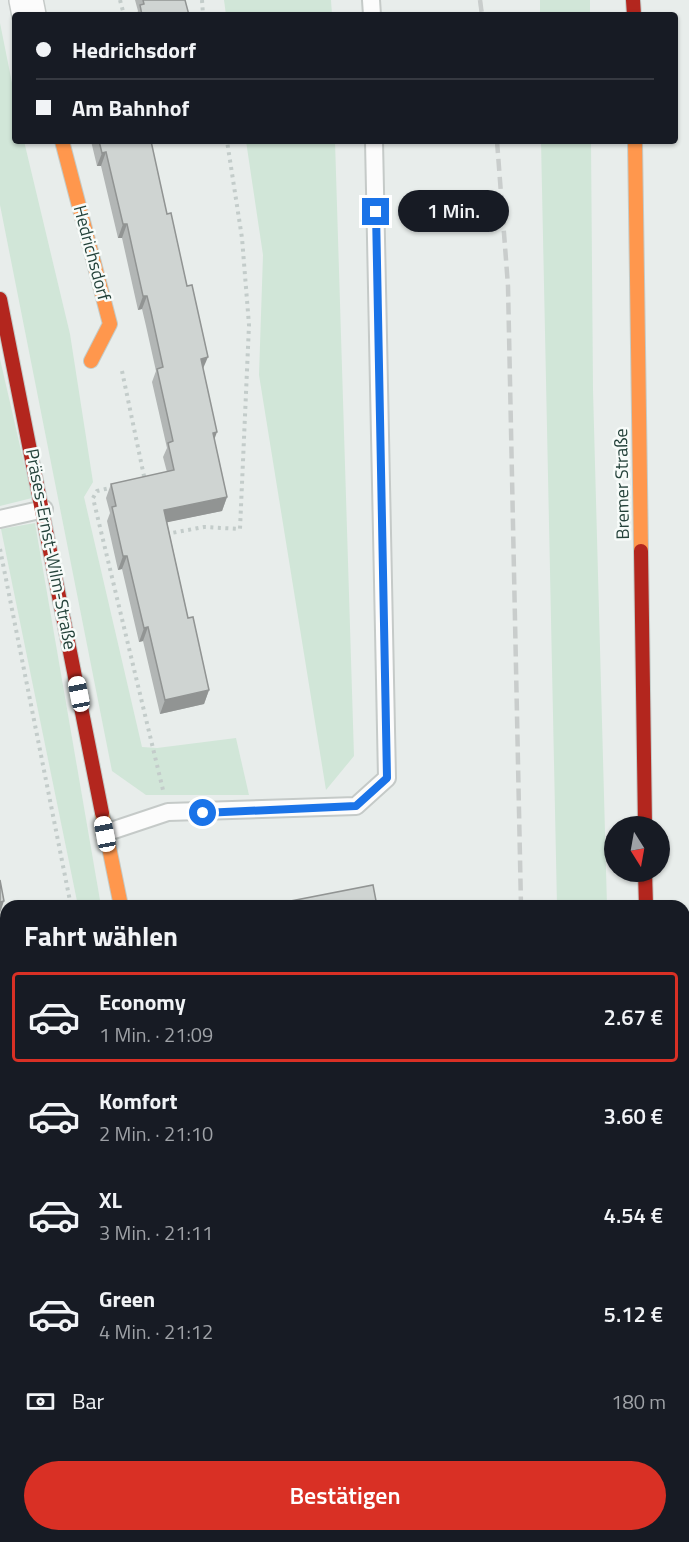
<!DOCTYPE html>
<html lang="de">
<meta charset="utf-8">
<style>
body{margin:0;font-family:"Titillium Web",sans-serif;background:#242831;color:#f1f3f6;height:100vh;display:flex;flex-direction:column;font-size:22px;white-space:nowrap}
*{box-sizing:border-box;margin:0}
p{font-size:20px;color:#9ea1a6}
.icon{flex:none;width:33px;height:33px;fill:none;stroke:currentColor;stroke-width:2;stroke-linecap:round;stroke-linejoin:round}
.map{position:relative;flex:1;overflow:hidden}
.drawer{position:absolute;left:0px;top:900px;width:690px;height:642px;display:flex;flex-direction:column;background:#171b24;border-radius:18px 18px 0 0;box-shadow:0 2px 4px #0004}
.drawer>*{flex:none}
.top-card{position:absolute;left:12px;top:12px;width:666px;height:132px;border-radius:6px;box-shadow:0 2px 4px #0004;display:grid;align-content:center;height:132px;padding:0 24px;background:#171b24}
.needle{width:39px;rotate:169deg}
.fabs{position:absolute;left:604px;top:816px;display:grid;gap:12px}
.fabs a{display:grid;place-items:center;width:66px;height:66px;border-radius:50%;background:#171b24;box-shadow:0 2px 4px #0004;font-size:30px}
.end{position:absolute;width:27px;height:27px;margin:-14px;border:8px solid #1a73e8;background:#fff;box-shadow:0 0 0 3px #fff}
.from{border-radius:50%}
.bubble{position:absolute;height:42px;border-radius:21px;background:#171b24;box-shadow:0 2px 4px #0004;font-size:20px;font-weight:600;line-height:42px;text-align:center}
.car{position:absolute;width:18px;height:36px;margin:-18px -9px;border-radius:8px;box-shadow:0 0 4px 2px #0007;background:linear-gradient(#fff 24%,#345 0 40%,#fff 0 76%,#345 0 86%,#fff 0)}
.top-card b{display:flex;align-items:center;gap:21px;height:57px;font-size:22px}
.top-card b+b{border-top:2px solid #363941}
.top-card i{width:15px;height:15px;background:#f1f3f6}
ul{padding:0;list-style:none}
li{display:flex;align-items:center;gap:18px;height:90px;margin:0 12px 9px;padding:0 12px;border:3px solid transparent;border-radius:6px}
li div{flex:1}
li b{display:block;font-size:22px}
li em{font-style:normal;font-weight:600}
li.selected{border-color:#d93025}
li>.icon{width:54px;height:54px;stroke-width:1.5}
h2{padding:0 24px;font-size:27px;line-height:72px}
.pay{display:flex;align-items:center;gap:15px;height:66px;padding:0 24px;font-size:22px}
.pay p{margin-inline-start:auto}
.button{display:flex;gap:12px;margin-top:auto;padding:12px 24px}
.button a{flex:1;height:69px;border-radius:36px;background:#d93025;color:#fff;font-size:24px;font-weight:600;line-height:69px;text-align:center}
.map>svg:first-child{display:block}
</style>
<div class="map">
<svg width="689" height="1542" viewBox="0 0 689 1542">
<rect width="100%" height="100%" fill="#e8edeb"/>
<g fill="#d1e6d8">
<polygon points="224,0 331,0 332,15 226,15"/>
<rect x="540" y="0" width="50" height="15"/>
<polygon points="0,23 15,98 15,141 24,141 70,334 93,482 84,497 142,747 157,748 236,738 249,795 146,795 112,771 0,205"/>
<polygon points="246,141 335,141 354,756 326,790 259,375 263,255"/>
<polygon points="541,141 591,141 593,390 607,906 557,906"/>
<polygon points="0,359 32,498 0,506"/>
<polygon points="35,523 101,906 78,906 1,529"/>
</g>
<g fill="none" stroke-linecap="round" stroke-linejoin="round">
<g stroke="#c5cac8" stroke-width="20">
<g id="lane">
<polyline points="371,0 372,15"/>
<polyline points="0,519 44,509"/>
<polyline points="105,833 168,812 356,806 387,778 374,141"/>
</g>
</g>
<g stroke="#c5cac8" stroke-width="36">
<g id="street">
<polyline points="26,0 29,15"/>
<polyline points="0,991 6,991"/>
<polyline points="246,1536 247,1542"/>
</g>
</g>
<g stroke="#c3cbc8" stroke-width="16">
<g id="slow">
<polyline points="62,141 110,324 91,361"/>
<polyline points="635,141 641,551"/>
<polyline points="102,813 121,906"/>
</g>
</g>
<g stroke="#c3cbc8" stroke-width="16">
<g id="jam">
<polyline points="633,0 634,15"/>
<polyline points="0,299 102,813"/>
<polyline points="641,551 645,826"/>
<polyline points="645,872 646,906"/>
<polyline points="663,1536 663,1542"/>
</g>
</g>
<g stroke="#c3ccca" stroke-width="4" stroke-dasharray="3 4.5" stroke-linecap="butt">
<polyline points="120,0 124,15"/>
<polyline points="202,0 203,15"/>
<polyline points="122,371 145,481"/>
<polyline points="114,487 97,491 93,498 163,790"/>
<polyline points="166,534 204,527 240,529 249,325 242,238 227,141"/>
<polyline points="0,549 71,906"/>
<polyline points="0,1344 6,1344"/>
<polyline points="0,1472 6,1471"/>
<polyline points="0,1510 6,1509"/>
<polyline points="0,1533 16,1542"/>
<polyline points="185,1536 186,1542"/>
</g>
<use href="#lane" stroke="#fcfcfc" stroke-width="16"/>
<use href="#street" stroke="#fcfcfc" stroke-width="33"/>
<use href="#slow" stroke="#ff974d" stroke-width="14"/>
<use href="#jam" stroke="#b3261e" stroke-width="14"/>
<g stroke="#c9cdcc" stroke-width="4.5" stroke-dasharray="12 6" stroke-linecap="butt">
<polyline points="480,0 482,15"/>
<polyline points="497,141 508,286 521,906"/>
<polyline points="534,1536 534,1542"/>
</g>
</g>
<g fill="#b2b6b5">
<polygon points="135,0 185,0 189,15 136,15 138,11"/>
<polygon points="91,141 151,141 167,214 203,369 214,440 227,497 222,511 167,522 188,618 209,690 204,704 160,714 143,641 139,642 122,569 118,570 107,521 110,513 106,498 111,484 167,472 163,457 167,448 152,382 156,371 146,326 142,309 138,310 122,238 118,238 101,166 97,166"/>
<polygon points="6,1052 6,1327 1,1328 0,1324 0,1053"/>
<polygon points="31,1536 119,1536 120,1542 32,1542"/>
</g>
<g fill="#919493">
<polygon points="106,152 101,166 97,166 102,153"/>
<polygon points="123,224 127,224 122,238 118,238"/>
<polygon points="143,296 147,296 142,309 138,310"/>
<polygon points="208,357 202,371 201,359"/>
<polygon points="217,432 212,446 213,433"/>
<polygon points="227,497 222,511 159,524 164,510"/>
<polygon points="123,556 127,556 122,569 118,570"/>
<polygon points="148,627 143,641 139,642 144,628"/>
<polygon points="209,690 204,704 160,714 165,700"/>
<polygon points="4,901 0,913 0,902"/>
<polygon points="6,1314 6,1327 1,1328"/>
</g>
<g fill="#cfd4d2" stroke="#919493" stroke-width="1.5">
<polygon points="143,0 185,0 189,15 142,15 140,5 144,4"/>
<polygon points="99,141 151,141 167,214 171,213 187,286 192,285 208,357 201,359 217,432 213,433 227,497 164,510 188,618 193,617 209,690 165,700 148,627 144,628 127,556 123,556 112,507 116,506 111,484 174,470 168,443 173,441 157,369 163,367 151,312 147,296 143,296 127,224 123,224 106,152 102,153"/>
<polygon points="0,880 4,901 0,902"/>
<polygon points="373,885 377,906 265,906"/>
<polygon points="6,1052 6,1313 0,1283 0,1053"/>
<polygon points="39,1536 119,1536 120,1542 41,1542"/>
</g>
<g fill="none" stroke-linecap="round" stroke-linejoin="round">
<polyline stroke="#1a73e8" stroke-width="8" points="203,813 356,806 387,778 376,212"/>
</g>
<g text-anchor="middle" stroke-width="5" stroke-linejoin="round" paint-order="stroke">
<g font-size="18" fill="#24423a" stroke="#f7fbf9">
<text transform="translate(92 253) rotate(75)" y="6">Hedrichsdorf</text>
<text transform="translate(622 484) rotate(-91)" y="6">Bremer Straße</text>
<text transform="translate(51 549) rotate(79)" y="6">Präses-Ernst-Wilm-Straße</text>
</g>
</g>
</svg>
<div class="fabs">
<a><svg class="needle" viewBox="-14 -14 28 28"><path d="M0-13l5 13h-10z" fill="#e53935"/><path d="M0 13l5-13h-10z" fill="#9ea1a6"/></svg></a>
</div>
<i class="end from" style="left:203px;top:813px"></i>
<i class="end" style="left:376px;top:212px"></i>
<div class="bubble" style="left:398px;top:190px;width:111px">1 Min.</div>
<i class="car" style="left:79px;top:694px;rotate:349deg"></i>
<i class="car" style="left:105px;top:834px;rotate:349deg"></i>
<div class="top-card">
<b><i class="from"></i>Hedrichsdorf</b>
<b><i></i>Am Bahnhof</b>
</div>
<section class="drawer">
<h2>Fahrt wählen</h2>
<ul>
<li class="selected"><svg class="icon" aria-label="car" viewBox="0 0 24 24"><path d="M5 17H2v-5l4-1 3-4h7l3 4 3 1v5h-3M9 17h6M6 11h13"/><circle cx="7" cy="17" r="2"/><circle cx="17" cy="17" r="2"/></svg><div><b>Economy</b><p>1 Min. · 21:09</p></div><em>2.67 €</em></li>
<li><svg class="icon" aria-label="car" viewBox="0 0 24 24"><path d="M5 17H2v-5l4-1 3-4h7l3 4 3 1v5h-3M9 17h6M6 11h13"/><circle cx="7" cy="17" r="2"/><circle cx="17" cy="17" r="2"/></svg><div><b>Komfort</b><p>2 Min. · 21:10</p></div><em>3.60 €</em></li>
<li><svg class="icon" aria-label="car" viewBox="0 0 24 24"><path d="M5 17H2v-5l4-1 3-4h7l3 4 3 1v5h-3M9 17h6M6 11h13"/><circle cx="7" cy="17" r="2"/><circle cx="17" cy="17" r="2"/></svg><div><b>XL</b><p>3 Min. · 21:11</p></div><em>4.54 €</em></li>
<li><svg class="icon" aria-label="car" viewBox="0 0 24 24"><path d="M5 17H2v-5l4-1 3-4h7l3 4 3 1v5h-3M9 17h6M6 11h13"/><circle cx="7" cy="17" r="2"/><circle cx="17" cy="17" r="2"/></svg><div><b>Green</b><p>4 Min. · 21:12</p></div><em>5.12 €</em></li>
</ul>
<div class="pay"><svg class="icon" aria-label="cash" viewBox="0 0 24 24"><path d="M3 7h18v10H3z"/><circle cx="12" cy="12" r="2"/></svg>Bar<p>180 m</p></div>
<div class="button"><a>Bestätigen</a></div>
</section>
</div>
